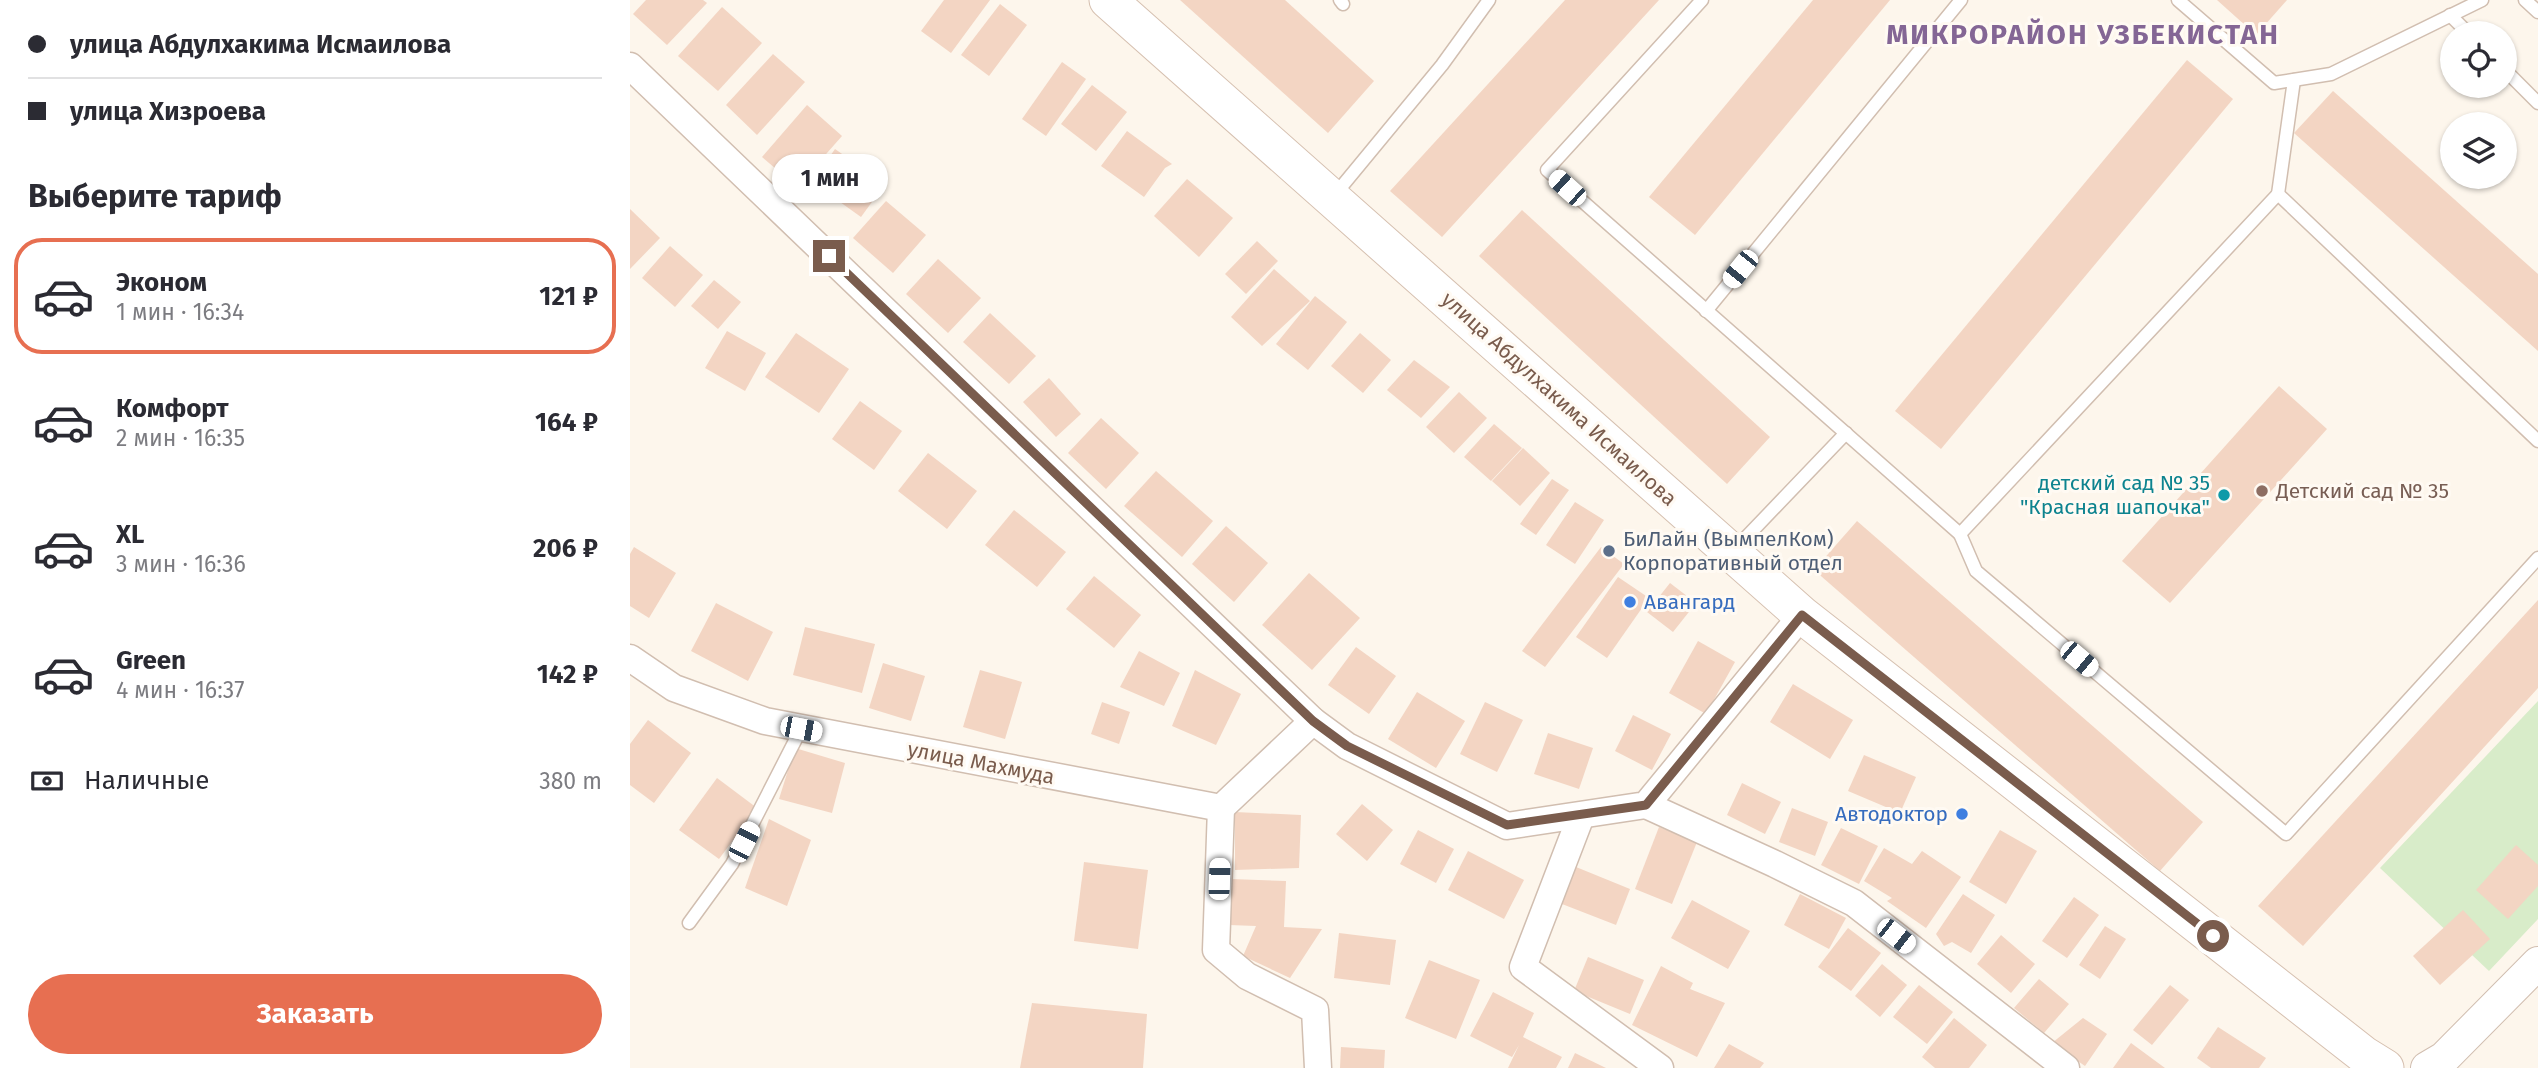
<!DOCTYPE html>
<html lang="ru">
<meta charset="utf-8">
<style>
body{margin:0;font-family:"Fira Sans",sans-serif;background:#f7f7f7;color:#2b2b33;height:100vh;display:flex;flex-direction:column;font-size:26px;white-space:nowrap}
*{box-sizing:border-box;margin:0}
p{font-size:23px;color:#7c7c81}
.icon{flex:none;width:38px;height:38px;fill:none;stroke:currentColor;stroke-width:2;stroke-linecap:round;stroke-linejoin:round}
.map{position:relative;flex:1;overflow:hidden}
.drawer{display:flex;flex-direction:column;background:#fff;width:630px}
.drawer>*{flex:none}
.banner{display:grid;align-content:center;height:154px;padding:0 28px;background:#fff}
.buttons{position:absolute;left:1810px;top:21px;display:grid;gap:14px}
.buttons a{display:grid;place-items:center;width:77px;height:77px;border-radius:50%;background:#fff;box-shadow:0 2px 5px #0004;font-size:35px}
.end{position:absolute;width:32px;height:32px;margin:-16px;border:9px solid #7a5c4d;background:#fff;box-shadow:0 0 0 4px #fff}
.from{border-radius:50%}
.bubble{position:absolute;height:49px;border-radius:24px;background:#fff;box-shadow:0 2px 5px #0004;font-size:23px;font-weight:700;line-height:49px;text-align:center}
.car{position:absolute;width:21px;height:42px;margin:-21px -10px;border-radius:9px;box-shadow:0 0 5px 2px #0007;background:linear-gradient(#fff 24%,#345 0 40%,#fff 0 76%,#345 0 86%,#fff 0)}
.banner b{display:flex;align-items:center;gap:24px;height:66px;font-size:26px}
.banner b+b{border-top:2px solid #e1e1e2}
.banner i{width:18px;height:18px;background:#2b2b33}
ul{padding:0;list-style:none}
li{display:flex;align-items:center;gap:21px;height:116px;margin:0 14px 10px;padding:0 14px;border:4px solid transparent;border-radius:28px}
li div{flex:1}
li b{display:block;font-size:26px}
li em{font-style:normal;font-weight:700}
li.on{border-color:#e76f51}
li>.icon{width:63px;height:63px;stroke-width:1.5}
h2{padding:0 28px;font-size:32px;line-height:84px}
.pay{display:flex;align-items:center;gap:18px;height:77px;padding:0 28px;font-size:26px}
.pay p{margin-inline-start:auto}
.action{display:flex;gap:14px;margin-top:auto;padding:14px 28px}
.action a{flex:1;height:80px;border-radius:42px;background:#e76f51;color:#fff;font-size:28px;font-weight:700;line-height:80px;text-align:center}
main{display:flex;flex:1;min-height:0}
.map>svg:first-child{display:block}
</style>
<main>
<section class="drawer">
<div class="banner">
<b><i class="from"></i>улица Абдулхакима Исмаилова</b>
<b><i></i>улица Хизроева</b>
</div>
<h2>Выберите тариф</h2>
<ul>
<li class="on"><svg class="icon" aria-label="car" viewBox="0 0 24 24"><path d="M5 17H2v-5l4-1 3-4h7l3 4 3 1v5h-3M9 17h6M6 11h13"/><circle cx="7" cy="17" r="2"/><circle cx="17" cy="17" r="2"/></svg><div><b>Эконом</b><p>1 мин · 16:34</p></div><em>121 ₽</em></li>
<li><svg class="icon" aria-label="car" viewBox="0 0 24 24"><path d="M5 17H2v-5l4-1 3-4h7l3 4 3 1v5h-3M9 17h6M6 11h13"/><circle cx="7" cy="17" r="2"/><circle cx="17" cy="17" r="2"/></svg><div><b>Комфорт</b><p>2 мин · 16:35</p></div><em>164 ₽</em></li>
<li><svg class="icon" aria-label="car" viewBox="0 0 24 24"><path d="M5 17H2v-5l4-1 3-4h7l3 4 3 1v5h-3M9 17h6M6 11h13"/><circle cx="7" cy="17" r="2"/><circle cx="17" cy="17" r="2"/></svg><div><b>XL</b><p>3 мин · 16:36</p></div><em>206 ₽</em></li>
<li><svg class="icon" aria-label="car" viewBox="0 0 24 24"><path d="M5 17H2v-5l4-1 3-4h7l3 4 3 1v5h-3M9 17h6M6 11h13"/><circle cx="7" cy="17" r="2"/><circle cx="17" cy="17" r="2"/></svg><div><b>Green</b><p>4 мин · 16:37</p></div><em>142 ₽</em></li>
</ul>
<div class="pay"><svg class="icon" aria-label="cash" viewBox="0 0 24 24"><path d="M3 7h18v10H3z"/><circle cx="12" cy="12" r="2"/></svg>Наличные<p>380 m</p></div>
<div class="action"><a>Заказать</a></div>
</section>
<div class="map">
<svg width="1908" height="1068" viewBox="0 0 1908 1068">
<rect width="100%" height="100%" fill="#fdf6ec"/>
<polygon fill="#d8ecc9" points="1908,701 1908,919 1859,971 1750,868"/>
<g fill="#f3d5c3">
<polygon points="16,0 73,0 77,3 37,45 3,14"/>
<polygon points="314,0 360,0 321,53 291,31"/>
<polygon points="550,0 655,0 744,81 698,133"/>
<polygon points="935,0 1029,0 812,237 760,191"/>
<polygon points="1183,0 1260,0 1065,235 1019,197"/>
<polygon points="1587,0 1657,0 1626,35"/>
<polygon points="370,4 397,25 359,76 331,55"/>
<polygon points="92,7 132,43 88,91 48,56"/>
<polygon points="143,54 175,82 127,135 96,105"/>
<polygon points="1557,60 1603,99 1311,449 1265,411"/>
<polygon points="432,62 456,79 416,136 392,119"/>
<polygon points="462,85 497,112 466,151 431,124"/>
<polygon points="1703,91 1908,274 1908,351 1664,133"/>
<polygon points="177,105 212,136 167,187 132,157"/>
<polygon points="497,131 542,164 535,168 514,197 471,166"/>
<polygon points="205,149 255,184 231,217 182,182"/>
<polygon points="557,179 603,218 569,257 524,216"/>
<polygon points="256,201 296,235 263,273 223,238"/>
<polygon points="0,209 30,238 0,269"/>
<polygon points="892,210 1140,437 1097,484 849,256"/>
<polygon points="627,241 648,261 616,294 595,274"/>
<polygon points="40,246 73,275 45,307 12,278"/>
<polygon points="308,259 351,298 318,333 276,294"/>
<polygon points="644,269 680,301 632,346 601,317"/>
<polygon points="84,280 111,302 88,329 61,306"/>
<polygon points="685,296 717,322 678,370 646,344"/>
<polygon points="360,313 406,356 379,384 333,342"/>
<polygon points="97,331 136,353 115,391 75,368"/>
<polygon points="166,333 219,369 189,413 135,377"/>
<polygon points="730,333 761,360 733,393 701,366"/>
<polygon points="784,360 820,387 791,418 757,390"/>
<polygon points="419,378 451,414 426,437 393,402"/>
<polygon points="1649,386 1697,429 1540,603 1492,561"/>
<polygon points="829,392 857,418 824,453 796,427"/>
<polygon points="230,401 272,431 244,470 202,439"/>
<polygon points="471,418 509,453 476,489 438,453"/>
<polygon points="864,424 892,448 861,481 834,457"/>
<polygon points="893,448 920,473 890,506 862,481"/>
<polygon points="298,453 347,491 317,529 268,491"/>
<polygon points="526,471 583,521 552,557 494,506"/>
<polygon points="922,479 939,490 906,535 890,524"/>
<polygon points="945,502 974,520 945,564 916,545"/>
<polygon points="384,510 436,552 407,587 355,545"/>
<polygon points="1227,521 1573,822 1530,871 1184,570"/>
<polygon points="596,526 638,563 604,602 562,564"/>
<polygon points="4,547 46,573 19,618 0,606 0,554"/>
<polygon points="971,547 994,564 915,667 892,651"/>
<polygon points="679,573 730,618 682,670 632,625"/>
<polygon points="464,576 511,615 484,648 436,609"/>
<polygon points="988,577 1019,598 977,658 946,637"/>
<polygon points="1040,583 1066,603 1043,632 1017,612"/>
<polygon points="1908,600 1908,688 1673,946 1628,906"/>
<polygon points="86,603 143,632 118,681 61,651"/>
<polygon points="175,627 245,644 232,693 163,675"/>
<polygon points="1068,641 1105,662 1076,714 1039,693"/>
<polygon points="726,647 766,676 739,714 698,685"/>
<polygon points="509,651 550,673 534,706 490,687"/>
<polygon points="253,663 295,676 281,721 239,708"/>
<polygon points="350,670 392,682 375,739 333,727"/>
<polygon points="565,670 611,694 586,745 542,726"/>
<polygon points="1163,684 1223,720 1200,759 1140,722"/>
<polygon points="787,692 835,721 806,768 758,739"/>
<polygon points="472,702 500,712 489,744 461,734"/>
<polygon points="855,702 893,720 867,772 830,754"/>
<polygon points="1003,715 1041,734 1022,770 985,751"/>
<polygon points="18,720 61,753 24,803 0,785 0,744"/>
<polygon points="918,733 963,748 949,789 904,774"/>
<polygon points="165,748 215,763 202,813 149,799"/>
<polygon points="1234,755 1286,777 1270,813 1218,791"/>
<polygon points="87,778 127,808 89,859 49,830"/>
<polygon points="1112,783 1151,802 1135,834 1097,815"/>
<polygon points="732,804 763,830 737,861 706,834"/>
<polygon points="1162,808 1198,822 1185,856 1149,842"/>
<polygon points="605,812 671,815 669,868 605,870"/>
<polygon points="139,819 181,840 157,906 115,888"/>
<polygon points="1029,827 1067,842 1042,904 1005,889"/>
<polygon points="1211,828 1248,846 1229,884 1191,865"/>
<polygon points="788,830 824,849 806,883 770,864"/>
<polygon points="1370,830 1407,851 1376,904 1339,882"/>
<polygon points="1886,845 1908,865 1908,886 1878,919 1846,890"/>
<polygon points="1254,848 1282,864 1292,851 1331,877 1296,928 1257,901 1262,898 1234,881"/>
<polygon points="838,851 894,880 874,919 818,890"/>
<polygon points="454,862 518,870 508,949 444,941"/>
<polygon points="946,867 1000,889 986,925 932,904"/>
<polygon points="601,879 656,881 654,927 692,929 660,978 613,956 626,926 599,925"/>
<polygon points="1170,894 1216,918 1199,949 1154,925"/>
<polygon points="1333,894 1365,915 1341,953 1322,942 1314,946 1306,934"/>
<polygon points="1444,897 1469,915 1437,958 1412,941"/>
<polygon points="1062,900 1120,931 1098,969 1041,938"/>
<polygon points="1833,910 1860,939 1810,985 1783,956"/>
<polygon points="1475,926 1496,939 1470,979 1449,965"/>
<polygon points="1218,928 1251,953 1221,991 1188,967"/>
<polygon points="709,933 766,940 760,985 704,978"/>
<polygon points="1371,935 1405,964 1381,993 1347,964"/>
<polygon points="958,957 1014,980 1000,1014 944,991"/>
<polygon points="799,960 850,980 826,1039 775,1018"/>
<polygon points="1252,964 1277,985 1250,1017 1225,996"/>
<polygon points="1031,966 1063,983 1060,989 1095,1003 1067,1057 1002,1025"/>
<polygon points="1409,979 1439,1004 1414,1033 1384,1008"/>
<polygon points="1289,985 1323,1012 1297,1044 1263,1017"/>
<polygon points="1540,985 1559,1000 1522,1045 1503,1030"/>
<polygon points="863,992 904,1013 893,1037 932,1057 926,1068 878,1068 889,1045 882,1057 840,1036"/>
<polygon points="402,1003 517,1014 513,1068 390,1068"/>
<polygon points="1324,1018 1357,1045 1339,1068 1305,1068 1292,1057"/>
<polygon points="1453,1018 1477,1034 1455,1066 1422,1043"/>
<polygon points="1588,1027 1636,1058 1629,1068 1581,1068 1567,1058"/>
<polygon points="1501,1043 1535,1068 1483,1068"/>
<polygon points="1099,1044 1134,1063 1130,1068 1084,1068"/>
<polygon points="711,1047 755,1050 754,1068 710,1068"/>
<polygon points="945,1053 976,1068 938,1068"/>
</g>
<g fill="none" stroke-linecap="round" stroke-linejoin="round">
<g stroke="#d1beb0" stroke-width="15">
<g id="service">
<polyline points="710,0 713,4"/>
<polyline points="1072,0 917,170 1330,534 1648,194 1908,441"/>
<polyline points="1548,0 1644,83 1701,74 1852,0"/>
<polyline points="1895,0 1908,12"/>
<polyline points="1820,15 1838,33"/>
<polyline points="1874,69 1908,103"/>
<polyline points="1648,194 1664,80"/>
<polyline points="703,197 812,65 859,0"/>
<polyline points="1076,311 1331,0"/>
<polyline points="1330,534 1346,571 1656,834 1908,558"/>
<polyline points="1104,550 1216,433"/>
<polyline points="59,923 102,864 171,729"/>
</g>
</g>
<g stroke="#d1beb0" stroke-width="29">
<g id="minor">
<polyline points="0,66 683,721 717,746 877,826 1016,805 1172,615"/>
<polyline points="0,658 44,688 135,721 591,808 683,721"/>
<polyline points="1016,805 1145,864 1224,903 1436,1068"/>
<polyline points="591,808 586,950 617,976 685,1010 688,1068"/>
<polyline points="951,816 893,967 1030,1068"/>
</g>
</g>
<g stroke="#d1beb0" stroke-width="34">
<polyline id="tertiary" points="1797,1068 1814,1058 1908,963"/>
</g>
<g stroke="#d6c0b0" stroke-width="39">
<polyline id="secondary" points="478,0 1172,615 1734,1055 1755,1068"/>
</g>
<use href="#service" stroke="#fff" stroke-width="12"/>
<use href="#minor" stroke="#fff" stroke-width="26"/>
<use href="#tertiary" stroke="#fff" stroke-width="32"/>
<use href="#secondary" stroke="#fff" stroke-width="37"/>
</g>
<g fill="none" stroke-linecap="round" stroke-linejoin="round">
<polyline stroke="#7a5c4d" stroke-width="9" points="199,256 683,721 717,746 877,825 1016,805 1172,615 1583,936"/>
</g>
<circle fill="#8d6e63" stroke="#fffaf3" stroke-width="2.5" cx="1632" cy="491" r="7"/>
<circle fill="#0f9aa8" stroke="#fffaf3" stroke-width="2.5" cx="1594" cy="495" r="7"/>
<circle fill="#5c6f8a" stroke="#fffaf3" stroke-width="2.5" cx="979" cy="551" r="7"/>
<g fill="#3f7fe0" stroke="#fffaf3" stroke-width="2.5">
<circle cx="1000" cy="602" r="7"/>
<circle cx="1332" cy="814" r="7"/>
</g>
<g text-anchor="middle" stroke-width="6" stroke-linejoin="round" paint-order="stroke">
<g font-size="21" fill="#7a5c4d" stroke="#fffaf3">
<text transform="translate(929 399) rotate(42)" y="7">улица Абдулхакима Исмаилова</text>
<text transform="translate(351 763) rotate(11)" y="7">улица Махмуда</text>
</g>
<g font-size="21" fill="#0d838f" stroke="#fffaf3" text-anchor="end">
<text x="1580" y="490">детский сад № 35<tspan x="1580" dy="24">"Красная шапочка"</tspan></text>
</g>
<g font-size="21" fill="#785e54" stroke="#fffaf3" text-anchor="start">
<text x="1646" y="498">Детский сад № 35</text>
</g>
<g font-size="21" fill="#4e5e75" stroke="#fffaf3" text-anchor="start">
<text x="993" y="546">БиЛайн (ВымпелКом)<tspan x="993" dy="24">Корпоративный отдел</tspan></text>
</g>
<g font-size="21" fill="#366cbe" stroke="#fffaf3" text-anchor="start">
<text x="1014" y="609">Авангард</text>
<text x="1318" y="821" text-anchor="end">Автодоктор</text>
</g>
<g font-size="28" font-weight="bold" letter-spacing="2" fill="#846695" stroke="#fffaf3">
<text x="1453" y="44">МИКРОРАЙОН УЗБЕКИСТАН</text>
</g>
</g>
</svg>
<div class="buttons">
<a><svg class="icon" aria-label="locate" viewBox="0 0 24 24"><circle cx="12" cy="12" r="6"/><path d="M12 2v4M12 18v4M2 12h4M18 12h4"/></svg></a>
<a><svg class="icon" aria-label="layers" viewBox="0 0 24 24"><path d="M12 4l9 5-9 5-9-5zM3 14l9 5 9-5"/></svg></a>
</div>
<i class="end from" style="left:1583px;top:936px"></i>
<i class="end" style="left:199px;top:256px"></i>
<div class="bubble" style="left:142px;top:154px;width:116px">1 мин</div>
<i class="car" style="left:937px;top:188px;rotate:312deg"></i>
<i class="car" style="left:1110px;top:269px;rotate:219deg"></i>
<i class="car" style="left:1449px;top:659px;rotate:130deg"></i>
<i class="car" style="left:171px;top:729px;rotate:101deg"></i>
<i class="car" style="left:114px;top:842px;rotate:27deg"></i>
<i class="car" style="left:589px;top:879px;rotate:2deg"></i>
<i class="car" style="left:1266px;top:936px;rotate:128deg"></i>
</div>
</main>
